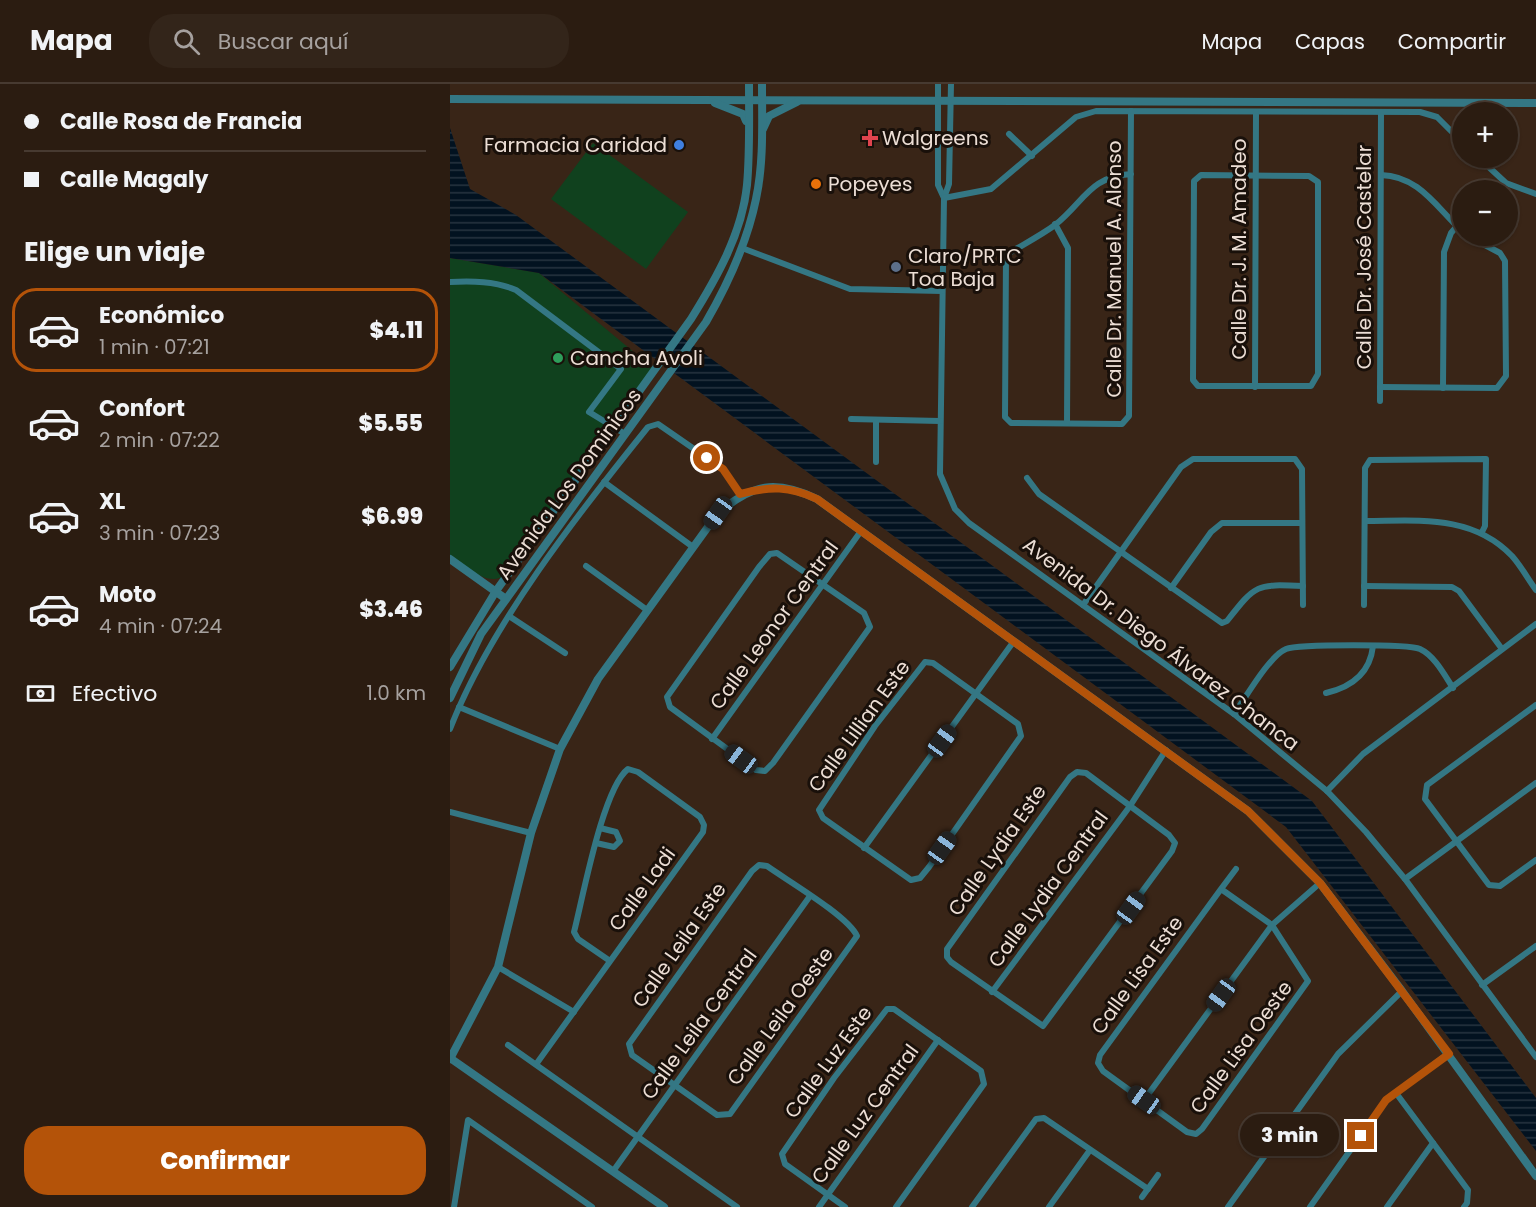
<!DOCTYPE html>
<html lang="es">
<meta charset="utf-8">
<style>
body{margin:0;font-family:Poppins,sans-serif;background:#33251a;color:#f1f3f6;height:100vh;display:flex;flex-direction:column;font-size:22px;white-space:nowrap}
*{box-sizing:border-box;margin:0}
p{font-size:20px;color:#a6a19f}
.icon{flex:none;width:33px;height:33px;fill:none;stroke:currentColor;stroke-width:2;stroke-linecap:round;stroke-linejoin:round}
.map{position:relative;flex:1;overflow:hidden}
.details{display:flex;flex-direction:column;background:#2b1c11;width:450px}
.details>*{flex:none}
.hud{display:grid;align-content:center;height:132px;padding:0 24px;background:#2b1c11}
.fabs{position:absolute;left:1002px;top:18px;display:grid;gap:12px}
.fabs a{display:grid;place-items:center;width:66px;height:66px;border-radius:50%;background:#2b1c11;box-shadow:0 2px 4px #0004,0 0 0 2px #473a31;font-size:30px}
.end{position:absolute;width:27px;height:27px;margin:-14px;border:8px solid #b45309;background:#fff;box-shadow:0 0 0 3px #fff}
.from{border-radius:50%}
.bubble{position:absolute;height:42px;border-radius:21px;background:#2b1c11;box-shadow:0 2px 4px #0004,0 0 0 2px #473a31;font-size:20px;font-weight:800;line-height:42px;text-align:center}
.car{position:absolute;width:18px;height:36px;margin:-18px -9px;border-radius:8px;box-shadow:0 0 4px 2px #0007;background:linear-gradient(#222 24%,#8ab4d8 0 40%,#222 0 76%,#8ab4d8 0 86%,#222 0)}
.hud b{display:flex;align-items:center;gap:21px;height:57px;font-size:22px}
.hud b+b{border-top:2px solid #473a31}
.hud i{width:15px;height:15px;background:#f1f3f6}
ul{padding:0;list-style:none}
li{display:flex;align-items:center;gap:18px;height:84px;margin:0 12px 9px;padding:0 12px;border:3px solid transparent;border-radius:24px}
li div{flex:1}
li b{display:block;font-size:22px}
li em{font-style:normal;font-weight:800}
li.selected{border-color:#b45309}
li>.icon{width:54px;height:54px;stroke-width:1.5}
h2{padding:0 24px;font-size:27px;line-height:72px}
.pay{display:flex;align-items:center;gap:15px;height:66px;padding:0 24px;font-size:22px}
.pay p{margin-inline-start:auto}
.button{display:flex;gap:12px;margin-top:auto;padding:12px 24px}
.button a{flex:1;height:69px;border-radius:24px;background:#b45309;color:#fff;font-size:24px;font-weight:800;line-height:69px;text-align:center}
header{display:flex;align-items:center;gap:36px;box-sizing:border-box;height:84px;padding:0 30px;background:#2b1c11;border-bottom:2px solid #473a31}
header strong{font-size:28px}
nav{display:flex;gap:33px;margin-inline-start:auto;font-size:21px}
.search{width:420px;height:54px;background:#33251a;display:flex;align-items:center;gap:15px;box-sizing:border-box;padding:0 21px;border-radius:24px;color:#a6a19f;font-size:22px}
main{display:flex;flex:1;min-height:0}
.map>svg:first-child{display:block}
</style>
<header>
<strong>Mapa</strong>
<div class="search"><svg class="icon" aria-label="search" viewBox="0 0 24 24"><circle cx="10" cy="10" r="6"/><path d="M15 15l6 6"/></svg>Buscar aquí</div>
<nav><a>Mapa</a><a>Capas</a><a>Compartir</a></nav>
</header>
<main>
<section class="details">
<div class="hud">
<b><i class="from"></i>Calle Rosa de Francia</b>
<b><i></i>Calle Magaly</b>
</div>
<h2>Elige un viaje</h2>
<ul>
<li class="selected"><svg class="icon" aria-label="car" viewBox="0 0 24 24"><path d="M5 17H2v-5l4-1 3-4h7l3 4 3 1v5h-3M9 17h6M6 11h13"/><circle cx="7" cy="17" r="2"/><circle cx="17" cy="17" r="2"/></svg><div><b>Económico</b><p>1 min · 07:21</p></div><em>$4.11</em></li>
<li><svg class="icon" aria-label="car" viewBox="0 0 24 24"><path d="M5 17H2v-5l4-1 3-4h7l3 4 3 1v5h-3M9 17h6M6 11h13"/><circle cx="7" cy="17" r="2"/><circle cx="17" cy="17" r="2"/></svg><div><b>Confort</b><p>2 min · 07:22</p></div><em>$5.55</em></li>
<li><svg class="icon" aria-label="car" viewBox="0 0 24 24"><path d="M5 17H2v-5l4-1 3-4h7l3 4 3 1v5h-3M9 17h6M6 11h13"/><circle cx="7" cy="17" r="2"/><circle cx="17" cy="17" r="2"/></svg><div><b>XL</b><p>3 min · 07:23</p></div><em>$6.99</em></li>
<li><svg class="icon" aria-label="car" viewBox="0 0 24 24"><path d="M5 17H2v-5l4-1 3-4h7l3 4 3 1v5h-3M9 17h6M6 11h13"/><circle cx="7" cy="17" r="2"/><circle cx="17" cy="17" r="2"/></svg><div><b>Moto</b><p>4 min · 07:24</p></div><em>$3.46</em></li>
</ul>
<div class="pay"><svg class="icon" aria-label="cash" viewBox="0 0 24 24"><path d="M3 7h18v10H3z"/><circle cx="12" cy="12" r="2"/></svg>Efectivo<p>1.0 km</p></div>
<div class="button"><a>Confirmar</a></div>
</section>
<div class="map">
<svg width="1086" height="1123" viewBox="0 0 1086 1123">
<defs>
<pattern id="water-rules" width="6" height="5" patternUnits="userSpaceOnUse" patternTransform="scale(1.5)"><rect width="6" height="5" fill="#021220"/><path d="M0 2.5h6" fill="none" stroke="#273440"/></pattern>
</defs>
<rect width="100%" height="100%" fill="#392517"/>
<g fill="#10411e">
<polygon points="143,59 238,128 196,185 101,115"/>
<path d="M0,174L89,189L204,285L57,490C37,505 17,482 0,471Z"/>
</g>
<polygon fill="url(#water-rules)" points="0,44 20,105 66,131 862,717 1086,1014 1086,1067 836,743 89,189 0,174"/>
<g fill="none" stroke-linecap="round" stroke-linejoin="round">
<g stroke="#347784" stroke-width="6">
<polyline points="488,0 488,101 494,114"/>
<polyline points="501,0 499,100 494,114 490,390 505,425 519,439 784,630 877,707 916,748 955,795 1086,973"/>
<polyline points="559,50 582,72"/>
<polyline points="1029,74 1056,99 1086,110"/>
<path d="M681,90C640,92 634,118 605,141C590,152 572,161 556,171L555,333L561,339L672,340L679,332L681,27"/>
<polygon points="751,91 859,92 868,98 868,290 861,302 748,302 743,296 744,97"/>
<path d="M931,91C969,92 986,123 1012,147"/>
<polyline points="494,114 541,105 626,33 646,27 970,28 987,33 1012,58"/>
<polyline points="605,140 618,164 617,339"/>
<polyline points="292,164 400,205 492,207"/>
<path d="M0,198C22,197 45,197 66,206L171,285L139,328L175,350"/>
<polyline points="805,303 806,28"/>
<polyline points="930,303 1047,304 1056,292 1055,177 1050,169 1018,152"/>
<polyline points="993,304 994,168 1001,149 1007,142"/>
<polyline points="930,317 931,28"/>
<polyline points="401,335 490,337"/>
<polyline points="426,378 426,337"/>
<path d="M577,394L589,410L772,539L777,537C806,500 806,500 853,502"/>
<polyline points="154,398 243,463"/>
<path d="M915,437C968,437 1022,430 1062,472C1071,482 1078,495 1086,506"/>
<polygon points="327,469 414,529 420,543 323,679 315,687 306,686 220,623 217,613 309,483 320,470"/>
<polyline points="136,482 197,526"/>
<polyline points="914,502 1002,503 1009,507 1052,565"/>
<polyline points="721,504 761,448 772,439 852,439"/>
<polyline points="633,521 731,383 743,375 845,375 852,385 853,521"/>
<polyline points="914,521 915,384 920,376 1036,375 1035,442 1032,448"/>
<polyline points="59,532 115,569"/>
<polygon points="475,578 483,579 568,640 571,652 479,783 470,794 461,796 373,734 369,726 425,642"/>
<path d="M876,609C902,603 920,589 923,562"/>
<polyline points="1086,621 977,701 975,715 1039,801 1050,802 1086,776"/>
<polyline points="9,623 110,665"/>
<path d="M784,630C795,615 819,572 836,565C848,560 959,560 970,565C985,572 995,592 1003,604"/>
<path d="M0,645C41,540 127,431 198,343L208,340L273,385L290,410"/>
<polyline points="262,655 411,447"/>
<polygon points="627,688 636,689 719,751 725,759 722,767 593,942 501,878 497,873 497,865 620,693"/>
<polyline points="877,707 913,670 1086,540"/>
<polyline points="0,728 81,749"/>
<polyline points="146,759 164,763 170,757 166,748 150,744"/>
<polyline points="414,764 564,557"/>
<path d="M309,781L317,782C338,797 398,832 407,852L280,1030L267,1031L182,971L179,960L302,787Z"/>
<polyline points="955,795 1086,699"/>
<polyline points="771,805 822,841 858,897 752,1045 746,1050 737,1048 653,987 648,979 650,971 771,805 786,785"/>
<polyline points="48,883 124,928"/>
<polyline points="1032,901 1086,862"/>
<polyline points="542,908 680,722 716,666"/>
<polyline points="58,961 287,1123"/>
<path d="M87,979L253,748L254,741L250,733L188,688L178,685C153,704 133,813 124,848L128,855L160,877"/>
<polyline points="946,1009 1018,1106 1017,1119 1014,1123"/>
<polyline points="694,1016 822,841 870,799"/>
<polyline points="164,1086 360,812"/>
<polyline points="692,1113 708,1091"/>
<polyline points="4,1123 18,1036 142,1123"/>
<polyline points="369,1123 488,956"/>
<polyline points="395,1123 335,1080 332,1070 384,994 437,925 444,925 531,987 534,1000 446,1123"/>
<polyline points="522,1123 586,1035 594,1034 698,1105"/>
<polyline points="599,1123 640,1066"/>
<polyline points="778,1123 888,970 952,907"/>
<polyline points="860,1123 936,1016 998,970"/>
<polyline points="937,1123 983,1059"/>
</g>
<g stroke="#347784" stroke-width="8">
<polyline points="0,15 1086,19"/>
<polyline points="265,19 293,30 296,37"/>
<polyline points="313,45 319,32 347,18"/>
<polyline points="0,475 56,515"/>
<path d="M0,583L46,507L241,235C266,195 292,150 297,101C300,68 299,33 299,0"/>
<path d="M0,614L31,550L256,238C278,200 297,159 306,115C314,78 312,37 312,0"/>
<polyline points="0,974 214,1123"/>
<path d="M0,975L48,883L81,749L110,665L148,595L268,429C303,400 325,395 367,415L798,727L870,799L952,907L1086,1092"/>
</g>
</g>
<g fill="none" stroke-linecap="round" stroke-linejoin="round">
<path stroke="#b45309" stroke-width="8" d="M257,374L273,385L290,410C319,402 340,402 367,415L798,727L870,799L999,970L936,1016L911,1052"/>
</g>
<path fill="#e0444e" stroke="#19100a" stroke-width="2" d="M417 45h6v6h6v6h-6v6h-6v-6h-6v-6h6z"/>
<circle fill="#3f7fe0" stroke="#19100a" stroke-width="2" cx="229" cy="61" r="6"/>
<circle fill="#e8710a" stroke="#19100a" stroke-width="2" cx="366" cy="100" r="6"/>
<circle fill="#5c6f8a" stroke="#19100a" stroke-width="2" cx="446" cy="183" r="6"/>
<circle fill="#2e9e5b" stroke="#19100a" stroke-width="2" cx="108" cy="274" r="6"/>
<g text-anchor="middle" stroke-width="6" stroke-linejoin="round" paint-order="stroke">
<g font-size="20" fill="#ecded5" stroke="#19100a" text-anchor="start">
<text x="432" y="61">Walgreens</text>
<text x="217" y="68" text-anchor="end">Farmacia Caridad</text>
<text x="378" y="107">Popeyes</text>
<text x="458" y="179">Claro/PRTC<tspan x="458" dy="23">Toa Baja</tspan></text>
<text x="120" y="281">Cancha Avoli</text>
</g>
<g font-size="20" fill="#ecded5" stroke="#19100a">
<text transform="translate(789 165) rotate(-90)" y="7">Calle Dr. J. M. Amadeo</text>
<text transform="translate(914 173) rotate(-90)" y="7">Calle Dr. José Castelar</text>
<text transform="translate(664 185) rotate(-90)" y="7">Calle Dr. Manuel A. Alonso</text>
<text transform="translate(119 400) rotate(-54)" y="7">Avenida Los Dominicos</text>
<text transform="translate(324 541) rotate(-54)" y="7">Calle Leonor Central</text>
<text transform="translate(711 560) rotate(37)" y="7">Avenida Dr. Diego Álvarez Chanca</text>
<text transform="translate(409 642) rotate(-54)" y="7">Calle Lillian Este</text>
<text transform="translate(547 766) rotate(-55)" y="7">Calle Lydia Este</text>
<text transform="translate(192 805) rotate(-54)" y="7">Calle Ladi</text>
<text transform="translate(598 805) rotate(-54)" y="7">Calle Lydia Central</text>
<text transform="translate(229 861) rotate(-55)" y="7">Calle Leila Este</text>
<text transform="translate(687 891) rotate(-54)" y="7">Calle Lisa Este</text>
<text transform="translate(330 932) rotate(-54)" y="7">Calle Leila Oeste</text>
<text transform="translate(249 940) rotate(-54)" y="7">Calle Leila Central</text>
<text transform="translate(791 963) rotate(-54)" y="7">Calle Lisa Oeste</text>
<text transform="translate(378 978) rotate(-54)" y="7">Calle Luz Este</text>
<text transform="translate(415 1030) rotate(-54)" y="7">Calle Luz Central</text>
</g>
</g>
</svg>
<div class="fabs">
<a>+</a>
<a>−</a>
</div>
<i class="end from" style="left:257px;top:374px"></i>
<i class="end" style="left:911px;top:1052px"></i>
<div class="bubble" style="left:790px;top:1030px;width:99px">3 min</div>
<i class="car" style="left:268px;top:429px;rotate:215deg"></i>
<i class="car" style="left:492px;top:657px;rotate:36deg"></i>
<i class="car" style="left:291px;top:675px;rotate:306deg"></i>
<i class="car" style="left:492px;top:764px;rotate:35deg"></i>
<i class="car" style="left:681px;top:824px;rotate:36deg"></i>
<i class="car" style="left:771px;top:911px;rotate:216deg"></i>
<i class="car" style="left:694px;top:1016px;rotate:305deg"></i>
</div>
</main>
